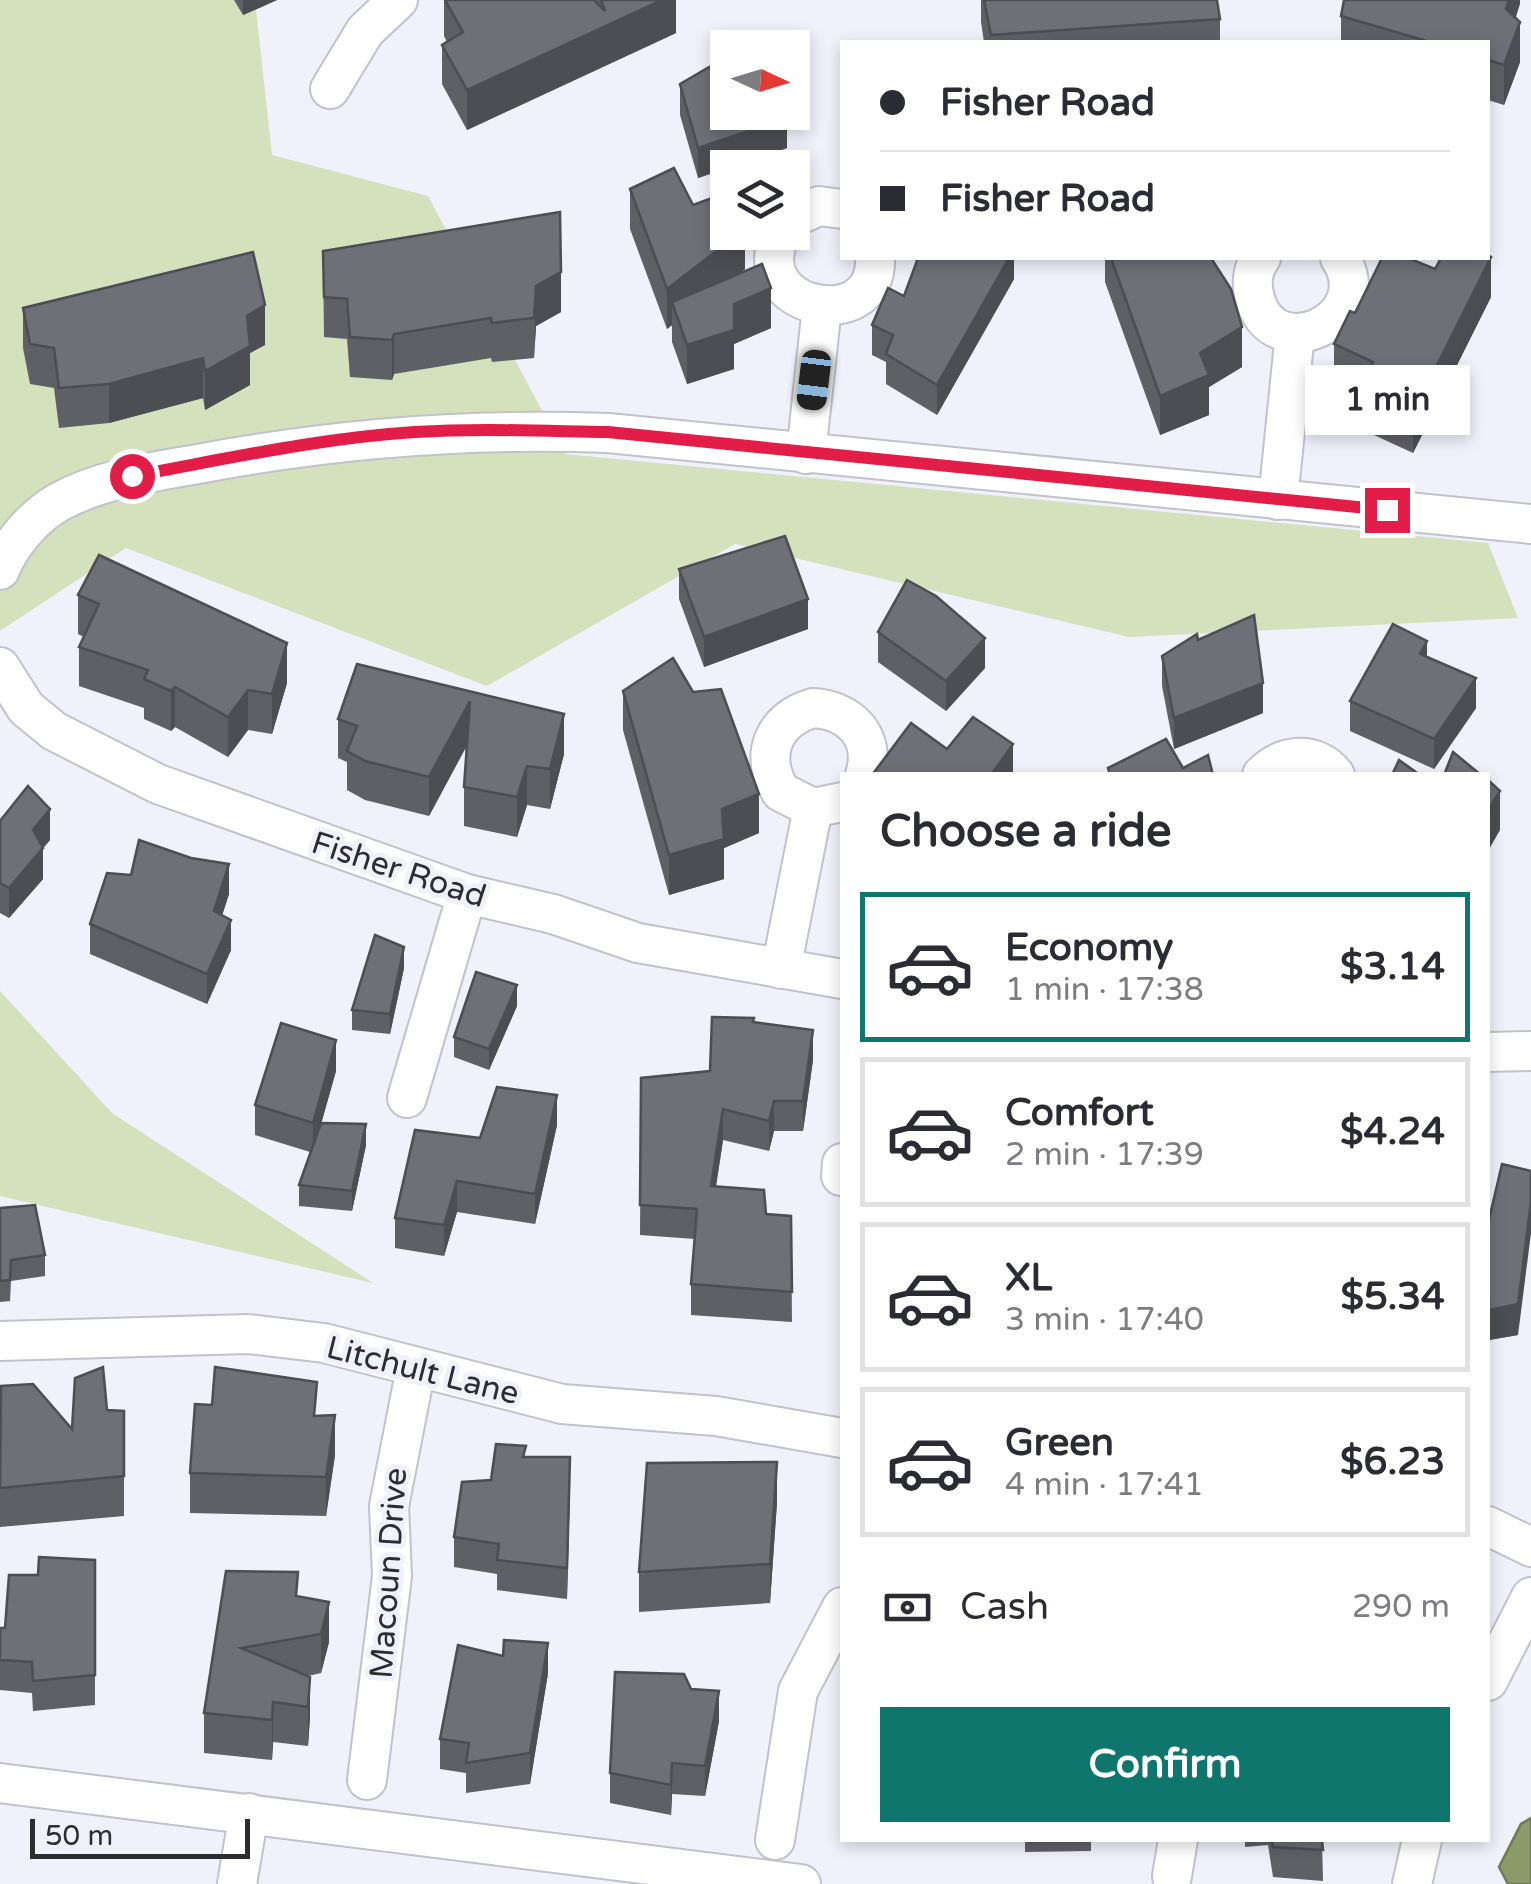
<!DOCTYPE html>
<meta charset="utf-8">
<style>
body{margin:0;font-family:"Varela Round",sans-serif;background:#f7f7f7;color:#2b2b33;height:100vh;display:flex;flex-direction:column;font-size:38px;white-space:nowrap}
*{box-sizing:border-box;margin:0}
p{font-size:32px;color:#7c7c81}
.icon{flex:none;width:55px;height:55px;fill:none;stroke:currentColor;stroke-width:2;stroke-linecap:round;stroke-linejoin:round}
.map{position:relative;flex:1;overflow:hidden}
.sheet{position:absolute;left:840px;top:772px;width:650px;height:1070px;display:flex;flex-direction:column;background:#fff;border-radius:0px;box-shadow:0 5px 15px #0003}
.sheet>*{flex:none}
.top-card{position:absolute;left:840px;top:40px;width:650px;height:220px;border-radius:0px;box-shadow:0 5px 15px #0003;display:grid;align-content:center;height:220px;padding:0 40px;background:#fff}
.needle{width:65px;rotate:94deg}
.buttons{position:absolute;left:710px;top:30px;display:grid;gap:20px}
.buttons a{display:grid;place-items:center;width:100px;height:100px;border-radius:0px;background:#fff;box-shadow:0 5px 15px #0003;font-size:50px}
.scale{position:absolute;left:30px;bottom:25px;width:220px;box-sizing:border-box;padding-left:10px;border:5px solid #2d2d31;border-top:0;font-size:28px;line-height:35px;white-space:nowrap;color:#2d2d31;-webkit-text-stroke:8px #f0f1fa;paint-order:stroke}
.end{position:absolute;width:45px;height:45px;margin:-22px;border:12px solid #e11d48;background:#fff;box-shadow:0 0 0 5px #fff}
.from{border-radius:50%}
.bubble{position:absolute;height:70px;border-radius:0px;background:#fff;box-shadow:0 5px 15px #0003;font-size:32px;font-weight:800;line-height:70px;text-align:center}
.car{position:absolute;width:30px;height:60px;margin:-30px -15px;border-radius:12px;box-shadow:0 0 8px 2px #0007;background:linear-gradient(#222 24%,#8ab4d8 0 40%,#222 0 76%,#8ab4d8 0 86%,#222 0)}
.top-card b{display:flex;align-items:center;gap:35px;height:95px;font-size:38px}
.top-card b+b{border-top:2px solid #e1e1e2}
.top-card i{width:25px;height:25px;background:#2b2b33}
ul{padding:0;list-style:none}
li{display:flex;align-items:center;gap:30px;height:150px;margin:0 20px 15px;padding:0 20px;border:5px solid #e1e1e2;border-radius:0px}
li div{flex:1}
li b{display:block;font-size:38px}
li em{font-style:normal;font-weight:800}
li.current{border-color:#0f766e}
li>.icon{width:90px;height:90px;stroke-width:1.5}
h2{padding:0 40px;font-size:45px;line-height:120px}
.pay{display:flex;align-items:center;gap:25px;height:110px;padding:0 40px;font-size:38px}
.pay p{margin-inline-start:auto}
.button{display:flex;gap:20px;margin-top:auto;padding:20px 40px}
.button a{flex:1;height:115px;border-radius:0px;background:#0f766e;color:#fff;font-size:40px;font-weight:800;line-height:115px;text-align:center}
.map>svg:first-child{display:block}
</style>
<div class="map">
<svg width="1531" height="1884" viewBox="0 0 1531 1884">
<rect width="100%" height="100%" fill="#f0f1fa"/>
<g fill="#d5e0bc">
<polygon points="0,0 255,0 272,155 428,196 565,454 1488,543 1518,618 1129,637 735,544 487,686 126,548 0,631"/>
<polygon points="0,991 112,1113 373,1283 0,1196"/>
</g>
<polygon fill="#8d9b6a" stroke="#707a59" stroke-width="2.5" points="1531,1818 1531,1884 1508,1884 1499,1867 1521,1824"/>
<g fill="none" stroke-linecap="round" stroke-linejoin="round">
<g stroke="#c1c2cb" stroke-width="42">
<g id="minor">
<polyline points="330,89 365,31 398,0"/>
<polyline points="792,218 819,206 842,209"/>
<path d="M782,232C740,309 879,337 875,258"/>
<path d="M1261,258C1251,271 1251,287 1256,302C1277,367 1379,318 1340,258"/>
<polyline points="806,454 822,307"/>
<polyline points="1278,500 1295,333"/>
<path d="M0,570C10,544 34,516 59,502C101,479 152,472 198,464C336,438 469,428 608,433L1531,524"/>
<polyline points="0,667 26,708 54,731 158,784 467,894 553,914 638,943 842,979"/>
<path d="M1262,775C1283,754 1315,750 1335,775"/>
<path d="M842,802L813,808L781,792C759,756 772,720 813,708C849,710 877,736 865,775"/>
<polyline points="781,969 813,808"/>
<polyline points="1488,1052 1531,1051"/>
<polyline points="407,1098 467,894"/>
<polyline points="841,1176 842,1163"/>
<polyline points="0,1341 248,1334 324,1343 562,1404 716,1416 842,1438"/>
<polyline points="1488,1526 1531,1547"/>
<polyline points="1488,1681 1531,1597"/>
<polyline points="367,1780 392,1576 389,1506 416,1368"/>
<polyline points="0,1783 801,1884"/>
<polyline points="775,1840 798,1691 842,1607"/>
<polyline points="1172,1876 1178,1840"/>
<polyline points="237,1884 249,1813"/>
<polyline points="1412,1884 1422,1840"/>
</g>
</g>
<use href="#minor" stroke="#fff" stroke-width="38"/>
</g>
<g fill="#5f5f66">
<polygon points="234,0 277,0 243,15"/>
<polygon points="444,0 676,0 676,33 467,130 442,84 442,45 447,42 444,36"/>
<polygon points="981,0 1217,0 1220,19 1220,42 984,42 981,22"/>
<polygon points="1520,0 1515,18 1520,62 1504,105 1488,100 1488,42 1341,42 1341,16"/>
<polygon points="680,84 728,112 787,148 698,178 680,115"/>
<polygon points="630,189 693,205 745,232 745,269 737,275 771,328 734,344 734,369 687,384 672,342 672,325 667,329 630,229"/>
<polygon points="323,251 561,312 536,326 534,358 492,362 491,358 394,374 392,380 350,377 347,339 324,337"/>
<polygon points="1014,258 1014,279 937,415 886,384 886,362 872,355 872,325 904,296"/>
<polygon points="1105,258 1211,258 1242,367 1209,387 1209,415 1160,435 1105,282"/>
<polygon points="1491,297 1413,453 1361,429 1361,396 1334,383 1334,344 1355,313"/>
<polygon points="23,308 265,345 250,353 250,385 205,410 203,398 109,423 59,428 54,388 30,384 23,348"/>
<polygon points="679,569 808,629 704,667 679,599"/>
<polygon points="78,595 287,683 272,734 248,730 228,757 175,727 171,731 144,719 144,708 79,686 79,647 84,637 78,634"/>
<polygon points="878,632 985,668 946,711 878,662"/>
<polygon points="1198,640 1263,713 1174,749 1162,686 1162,656"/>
<polygon points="1427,657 1476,708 1434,769 1350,731 1350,701"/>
<polygon points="623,691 759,833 724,848 724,879 669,895 623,730"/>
<polygon points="338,719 564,754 550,809 527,805 517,837 464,826 464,787 466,746 429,816 365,800 347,790 347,762 338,758"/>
<polygon points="0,821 50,840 43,848 43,879 9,918 0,913"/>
<polygon points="229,894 222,915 231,950 207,1004 90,954 90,924"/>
<polygon points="404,968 390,1034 352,1030 352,1010"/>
<polygon points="517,1006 489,1070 454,1057 454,1037"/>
<polygon points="754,1022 813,1060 803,1131 774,1131 769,1151 723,1140 716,1187 766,1214 791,1216 792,1322 691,1315 691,1284 695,1239 640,1235 641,1078 710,1071"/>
<polygon points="336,1071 321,1123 366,1145 352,1211 299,1206 299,1185 310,1152 255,1135 255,1105"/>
<polygon points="557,1125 535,1224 457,1212 444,1256 395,1248 395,1218 480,1138"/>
<polygon points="0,1208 45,1255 45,1276 11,1281 10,1301 0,1302"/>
<polygon points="1488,1224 1518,1335 1489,1340 1489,1285 1488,1285"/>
<polygon points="0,1401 72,1429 107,1410 124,1411 124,1516 0,1527"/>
<polygon points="317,1416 335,1455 326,1516 190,1513 190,1473"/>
<polygon points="526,1457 570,1488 567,1599 497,1590 497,1574 454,1567 454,1537 491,1480"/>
<polygon points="777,1502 770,1603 639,1612 639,1572"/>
<polygon points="95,1560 95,1705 33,1711 32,1693 0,1690 0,1628 5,1628 38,1575"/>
<polygon points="226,1571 298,1596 329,1642 321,1673 308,1676 310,1716 308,1746 273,1742 272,1760 204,1753 204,1713"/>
<polygon points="548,1673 530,1784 466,1793 466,1773 440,1769 440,1739"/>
<polygon points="691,1689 719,1721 705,1796 672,1794 671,1815 610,1803 610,1773"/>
<polygon points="1025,1840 1091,1840 1091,1851 1025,1852"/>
<polygon points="1245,1840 1322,1840 1323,1881 1273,1877 1268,1845 1245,1847"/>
</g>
<g fill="#4d4e53">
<polygon points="243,0 277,0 243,15"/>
<polygon points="662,0 676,0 676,33 467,130 467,90"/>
<polygon points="1509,0 1520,0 1520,4 1506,49 1506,9"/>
<polygon points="1520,22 1520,62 1504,105 1504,65"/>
<polygon points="787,118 787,148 698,178 698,148"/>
<polygon points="741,232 745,232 745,269 678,320 672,302 672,325 667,329 667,289"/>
<polygon points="1491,257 1491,297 1413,453 1413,413"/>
<polygon points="1009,258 1014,258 1014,279 937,415 937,385"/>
<polygon points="561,272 561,312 536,326 534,358 536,286"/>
<polygon points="771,288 771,328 734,344 734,369 687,384 687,345 734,304"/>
<polygon points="265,305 265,345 250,353 250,385 205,410 205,371 247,316"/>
<polygon points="1242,327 1242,367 1209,387 1209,415 1160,435 1160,396 1200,353"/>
<polygon points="394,334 394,374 392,380 392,340"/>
<polygon points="203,358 203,398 109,423 109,384"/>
<polygon points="808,599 808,629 704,667 704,637"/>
<polygon points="985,638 985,668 946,711 946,681"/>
<polygon points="1427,641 1427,671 1420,654"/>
<polygon points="287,643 287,683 272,734 272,694"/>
<polygon points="1476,678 1476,708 1434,769 1434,739"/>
<polygon points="1263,683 1263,713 1174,749 1174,718"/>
<polygon points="175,687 175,727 171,731 171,691"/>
<polygon points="248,690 248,730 228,757 228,717"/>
<polygon points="470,701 470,740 429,816 429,777"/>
<polygon points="564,714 564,754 550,809 550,769"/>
<polygon points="1013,744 1013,775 991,775"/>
<polygon points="527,766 527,805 517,837 517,797"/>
<polygon points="1500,791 1500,830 1488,851 1488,811"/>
<polygon points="759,794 759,833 724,848 724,879 669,895 669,855 722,809"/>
<polygon points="50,809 50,840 33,860 33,830"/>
<polygon points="43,848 43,879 9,918 9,888"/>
<polygon points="229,864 229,894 214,941 214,911"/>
<polygon points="231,920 231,950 207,1004 207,974"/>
<polygon points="404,947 404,968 390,1034 390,1014"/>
<polygon points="517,985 517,1006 489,1070 489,1049"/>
<polygon points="813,1030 813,1060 803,1131 803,1101"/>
<polygon points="336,1040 336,1071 313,1153 313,1123"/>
<polygon points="557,1095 557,1125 535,1224 535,1194"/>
<polygon points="774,1101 774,1131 769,1151 769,1121"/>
<polygon points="723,1109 723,1140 711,1217 711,1186"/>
<polygon points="366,1124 366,1145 352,1211 352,1191"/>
<polygon points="457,1181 457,1212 444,1256 444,1225"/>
<polygon points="1531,1202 1531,1233 1518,1335 1489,1340 1489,1310"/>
<polygon points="335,1415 335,1455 326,1516 326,1477"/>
<polygon points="570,1457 570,1488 567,1599 567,1568"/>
<polygon points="777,1462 777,1502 770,1603 770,1564"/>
<polygon points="329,1602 329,1642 321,1673 321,1634"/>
<polygon points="548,1643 548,1673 530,1784 530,1753"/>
<polygon points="310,1677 310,1716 308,1746 308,1707"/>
<polygon points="719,1691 719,1721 705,1796 705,1766"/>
<polygon points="273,1702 273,1742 272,1760 272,1720"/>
<polygon points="672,1763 672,1794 671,1815 671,1785"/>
</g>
<g fill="#6e6f77" stroke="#4d4e53" stroke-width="2.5">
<polygon points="445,0 594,0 605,11 601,0 662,0 467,90 442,45 463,32"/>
<polygon points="984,0 1217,0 1220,19 991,35"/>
<polygon points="1344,0 1509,0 1506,9 1520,22 1504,65 1488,60 1488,42 1430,42 1341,16"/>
<polygon points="772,43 773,48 741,48 741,47"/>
<polygon points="709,67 728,88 728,112 786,112 787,118 698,148 680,84"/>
<polygon points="674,168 693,205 723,194 728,201 728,232 741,232 667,289 630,189"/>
<polygon points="560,212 561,272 536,286 534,318 492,323 491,318 394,334 392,340 350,337 347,299 324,297 323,251"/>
<polygon points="253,252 265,305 247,316 250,346 205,371 203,358 109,384 59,388 54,348 30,344 23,308"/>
<polygon points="1488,255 1491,257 1413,413 1361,390 1373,362 1334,344 1350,311 1355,313 1382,258 1408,258 1435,269 1441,258 1488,258"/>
<polygon points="918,258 1009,258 937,385 886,354 893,335 872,325 888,288 904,296"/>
<polygon points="1111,258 1211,258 1231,289 1242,327 1200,353 1209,375 1160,396"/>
<polygon points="762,264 771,288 734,304 734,330 687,345 672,302"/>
<polygon points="785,536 808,599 704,637 679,569"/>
<polygon points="99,555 287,643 272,694 248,690 228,717 175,687 171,691 144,679 148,670 79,647 99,604 78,595"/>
<polygon points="907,580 936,596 985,638 946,681 878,632"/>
<polygon points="1254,615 1263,683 1174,718 1162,656 1197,634 1198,640"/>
<polygon points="1393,624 1427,641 1420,654 1476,678 1434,739 1350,701"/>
<polygon points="673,658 693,692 721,689 759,794 722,809 724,839 669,855 623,691"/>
<polygon points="357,664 564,714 550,769 527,766 517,797 464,787 470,701 429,777 365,761 347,751 357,726 338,719"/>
<polygon points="973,717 1013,744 991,775 872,775 911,723 947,749"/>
<polygon points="1166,739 1183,768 1208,755 1213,775 1110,775 1108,768"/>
<polygon points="1453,752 1481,775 1444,775"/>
<polygon points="1399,760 1420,775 1392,775"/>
<polygon points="1488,780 1500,791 1488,811"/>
<polygon points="28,786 50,809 33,830 43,848 9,888 0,883 0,821"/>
<polygon points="139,840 191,858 229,864 214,911 231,920 207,974 90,924 107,873 131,875"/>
<polygon points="375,935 404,947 390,1014 352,1010"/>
<polygon points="476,972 517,985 489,1049 454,1037"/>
<polygon points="712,1017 754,1018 753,1022 813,1030 803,1101 774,1101 769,1121 723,1109 711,1186 764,1190 766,1214 791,1216 792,1292 691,1284 697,1209 640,1205 641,1078 710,1071"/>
<polygon points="281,1023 336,1040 313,1123 255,1105"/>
<polygon points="497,1087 557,1095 535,1194 457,1181 444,1225 395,1218 415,1130 480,1138"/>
<polygon points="321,1123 366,1124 352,1191 299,1185"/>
<polygon points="1502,1164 1531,1171 1531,1202 1518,1304 1489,1310 1488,1224"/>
<polygon points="35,1205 45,1255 11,1260 10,1280 0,1281 0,1208"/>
<polygon points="103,1367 107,1410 124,1411 124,1476 0,1488 1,1386 33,1384 72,1429 75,1378"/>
<polygon points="215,1367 317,1382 314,1416 335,1415 326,1477 190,1473 195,1404 212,1405"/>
<polygon points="496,1444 526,1446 523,1457 570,1457 567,1568 497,1560 499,1544 454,1537 462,1482 491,1480"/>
<polygon points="777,1462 770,1564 639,1572 647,1463"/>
<polygon points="39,1557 95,1560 95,1675 33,1681 32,1662 0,1660 0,1628 5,1628 9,1575 38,1575"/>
<polygon points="226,1571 298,1572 296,1596 329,1602 321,1634 241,1648 310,1677 308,1707 273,1702 272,1720 204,1713"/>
<polygon points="504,1640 548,1643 530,1753 466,1763 469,1743 440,1739 458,1645 503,1656"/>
<polygon points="615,1672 684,1674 691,1689 719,1691 705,1766 672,1763 671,1785 610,1773"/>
<polygon points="1272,1840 1322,1840 1323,1850 1273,1847"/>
</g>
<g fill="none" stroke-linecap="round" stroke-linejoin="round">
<path stroke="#e11d48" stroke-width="12" d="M132,476C226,459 320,438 415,432C479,428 544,431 608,432L1387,510"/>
</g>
<g text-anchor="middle" stroke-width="10" stroke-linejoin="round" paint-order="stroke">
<g font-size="32" fill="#2d2d31" stroke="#f0f1fa">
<text transform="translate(399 869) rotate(18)" y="11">Fisher Road</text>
<text transform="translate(423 1370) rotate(14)" y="11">Litchult Lane</text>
<text transform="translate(388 1573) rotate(-86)" y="11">Macoun Drive</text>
</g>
</g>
</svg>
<div class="buttons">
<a><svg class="needle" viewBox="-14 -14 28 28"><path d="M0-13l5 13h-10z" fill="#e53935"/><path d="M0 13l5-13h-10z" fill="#7c7c81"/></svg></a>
<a><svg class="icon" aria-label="layers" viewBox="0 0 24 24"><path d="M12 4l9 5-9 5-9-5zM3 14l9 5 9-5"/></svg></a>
</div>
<div class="scale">50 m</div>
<i class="end from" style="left:132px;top:476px"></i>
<i class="end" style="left:1387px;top:510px"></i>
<div class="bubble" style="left:1305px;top:365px;width:165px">1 min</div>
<i class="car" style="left:814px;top:380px;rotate:187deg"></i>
<div class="top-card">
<b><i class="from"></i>Fisher Road</b>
<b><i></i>Fisher Road</b>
</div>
<section class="sheet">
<h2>Choose a ride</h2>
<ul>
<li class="current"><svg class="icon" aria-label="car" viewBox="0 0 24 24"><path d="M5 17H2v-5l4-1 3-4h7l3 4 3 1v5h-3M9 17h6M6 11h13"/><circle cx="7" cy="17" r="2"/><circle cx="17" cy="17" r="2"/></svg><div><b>Economy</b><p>1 min · 17:38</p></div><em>$3.14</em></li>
<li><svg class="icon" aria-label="car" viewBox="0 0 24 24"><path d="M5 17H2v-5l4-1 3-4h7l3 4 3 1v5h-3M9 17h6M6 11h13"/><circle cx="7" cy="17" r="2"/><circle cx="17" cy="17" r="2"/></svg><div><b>Comfort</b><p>2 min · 17:39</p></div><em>$4.24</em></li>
<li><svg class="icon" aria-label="car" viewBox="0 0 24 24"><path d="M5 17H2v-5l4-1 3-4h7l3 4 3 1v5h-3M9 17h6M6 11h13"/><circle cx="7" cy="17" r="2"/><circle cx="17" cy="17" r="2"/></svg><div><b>XL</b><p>3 min · 17:40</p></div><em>$5.34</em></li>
<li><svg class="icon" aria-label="car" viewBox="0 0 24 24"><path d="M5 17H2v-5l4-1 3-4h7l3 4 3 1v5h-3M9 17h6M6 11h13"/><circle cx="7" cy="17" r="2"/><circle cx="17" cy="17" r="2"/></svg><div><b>Green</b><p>4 min · 17:41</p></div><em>$6.23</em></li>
</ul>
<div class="pay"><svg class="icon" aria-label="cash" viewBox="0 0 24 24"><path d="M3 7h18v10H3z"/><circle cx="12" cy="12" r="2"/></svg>Cash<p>290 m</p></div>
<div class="button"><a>Confirm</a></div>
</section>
</div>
